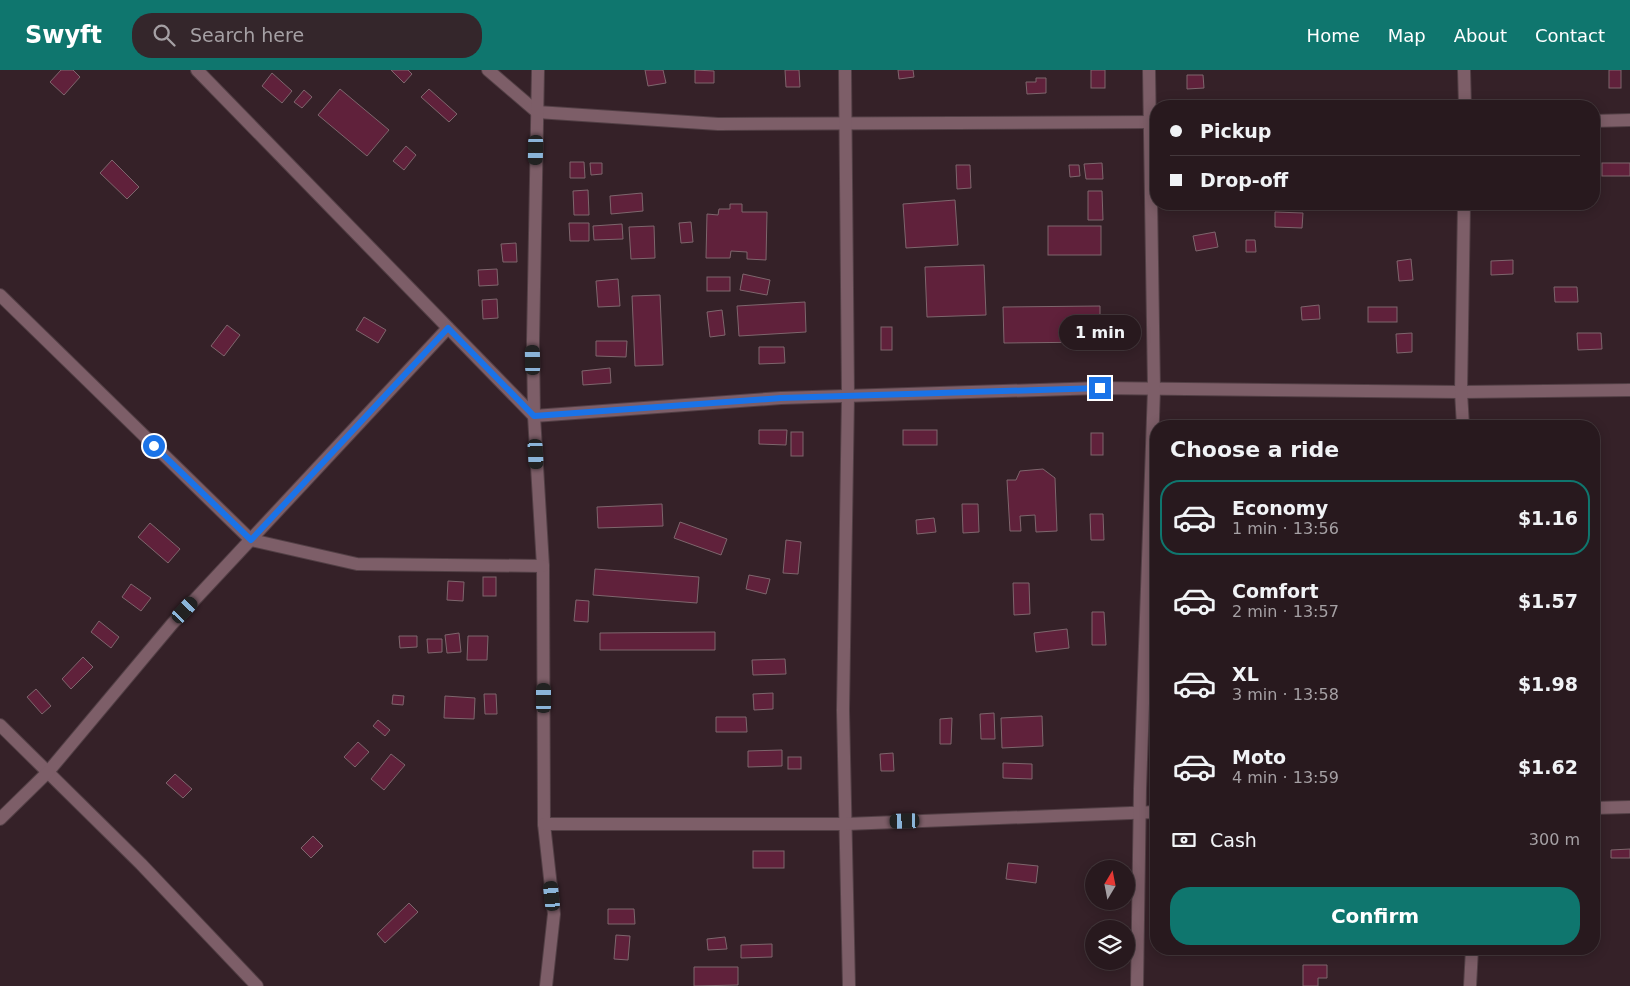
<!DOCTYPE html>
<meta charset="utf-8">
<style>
body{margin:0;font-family:"DejaVu Sans",sans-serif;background:#34262b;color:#f1f3f6;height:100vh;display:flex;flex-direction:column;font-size:19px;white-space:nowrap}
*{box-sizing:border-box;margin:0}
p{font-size:16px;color:#a5a0a4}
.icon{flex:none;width:28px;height:28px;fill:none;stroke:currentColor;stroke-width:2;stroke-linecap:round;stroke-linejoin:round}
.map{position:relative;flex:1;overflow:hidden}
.details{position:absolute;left:1150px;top:350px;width:450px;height:535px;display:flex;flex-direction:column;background:#28191e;border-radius:20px;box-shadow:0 2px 12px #0003,0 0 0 1px #44383c}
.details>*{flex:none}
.guide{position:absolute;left:1150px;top:30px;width:450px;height:110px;border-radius:20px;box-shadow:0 2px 12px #0003,0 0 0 1px #44383c;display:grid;align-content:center;height:110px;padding:0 20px;background:#28191e}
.needle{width:32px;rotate:10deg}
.controls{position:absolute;left:1085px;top:790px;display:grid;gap:10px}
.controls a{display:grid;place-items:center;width:50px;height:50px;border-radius:50%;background:#28191e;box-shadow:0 2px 12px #0003,0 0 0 1px #44383c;font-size:25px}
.end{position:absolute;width:22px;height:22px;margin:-11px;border:6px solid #1a73e8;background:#fff;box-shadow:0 0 0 2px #fff}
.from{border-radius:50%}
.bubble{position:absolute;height:35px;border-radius:18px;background:#28191e;box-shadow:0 2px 12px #0003,0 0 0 1px #44383c;font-size:16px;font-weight:800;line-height:35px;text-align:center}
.car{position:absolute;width:15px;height:30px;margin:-15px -8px;border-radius:6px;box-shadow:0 0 4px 1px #0007;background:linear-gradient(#222 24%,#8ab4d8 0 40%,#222 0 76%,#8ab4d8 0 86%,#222 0)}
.guide b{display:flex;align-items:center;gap:18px;height:48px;font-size:19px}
.guide b+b{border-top:1px solid #44383c}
.guide i{width:12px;height:12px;background:#f1f3f6}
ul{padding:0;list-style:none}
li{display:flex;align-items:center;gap:15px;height:75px;margin:0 10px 8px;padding:0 10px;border:2px solid transparent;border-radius:20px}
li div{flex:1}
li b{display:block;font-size:19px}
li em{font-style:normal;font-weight:800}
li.active{border-color:#0f766e}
li>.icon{width:45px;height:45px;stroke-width:1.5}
h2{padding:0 20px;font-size:22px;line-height:60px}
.pay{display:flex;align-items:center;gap:12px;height:55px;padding:0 20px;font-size:19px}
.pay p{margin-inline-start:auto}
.primary-button{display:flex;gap:10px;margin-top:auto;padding:10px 20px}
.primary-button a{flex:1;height:58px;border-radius:20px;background:#0f766e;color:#fff;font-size:20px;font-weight:800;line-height:58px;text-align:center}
header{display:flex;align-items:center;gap:30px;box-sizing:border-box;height:70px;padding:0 25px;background:#0f766e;color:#fff}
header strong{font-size:24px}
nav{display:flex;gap:28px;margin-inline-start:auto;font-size:18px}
.search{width:350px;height:45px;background:#34262b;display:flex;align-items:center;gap:12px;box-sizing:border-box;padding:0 18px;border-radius:20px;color:#a5a0a4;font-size:19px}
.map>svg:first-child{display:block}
</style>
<header>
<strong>Swyft</strong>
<div class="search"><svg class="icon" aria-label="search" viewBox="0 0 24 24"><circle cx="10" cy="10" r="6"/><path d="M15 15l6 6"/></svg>Search here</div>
<nav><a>Home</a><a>Map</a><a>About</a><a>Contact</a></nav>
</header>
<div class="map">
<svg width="1630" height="916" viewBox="0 0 1630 916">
<rect width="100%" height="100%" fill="#352128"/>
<g fill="#60213b" stroke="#7e666d">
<polygon points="61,0 73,0 80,7 64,25 50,12"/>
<polygon points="391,0 408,0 412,4 404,13"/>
<polygon points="645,0 663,0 666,13 648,16"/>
<polygon points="695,0 714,1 714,13 695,13"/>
<polygon points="785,0 799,0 800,17 786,17"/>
<polygon points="898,0 913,0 914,7 899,9"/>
<rect x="1091" y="0" width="14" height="18"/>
<rect x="1609" y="0" width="12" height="18"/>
<polygon points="272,3 292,21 282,33 262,16"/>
<polygon points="1187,5 1203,5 1204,18 1187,19"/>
<polygon points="1036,8 1046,8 1046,23 1027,24 1026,12 1036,12"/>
<polygon points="340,19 389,60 367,86 318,45"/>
<polygon points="429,19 457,44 449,52 421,27"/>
<polygon points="304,20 312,27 302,38 294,32"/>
<polygon points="406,76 416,85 404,100 393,91"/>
<polygon points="112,90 139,117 127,129 100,103"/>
<polygon points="570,92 584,92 585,108 570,108"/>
<polygon points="590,93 602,93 602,104 591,105"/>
<polygon points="1102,93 1103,109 1086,109 1084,94"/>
<rect x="1602" y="93" width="28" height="13"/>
<polygon points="956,95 970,95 971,118 957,119"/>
<polygon points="1069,95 1079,95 1080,106 1070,107"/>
<polygon points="588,120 589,145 574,145 573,121"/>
<polygon points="1088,121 1102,121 1103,150 1088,150"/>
<polygon points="642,123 643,141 611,144 610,126"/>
<polygon points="955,130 958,175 906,178 903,134"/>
<polygon points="730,134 742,134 742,142 767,142 766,190 747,189 747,182 731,181 730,188 706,188 707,144 718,145 719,139 730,139"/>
<polygon points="1275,142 1303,143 1302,158 1275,157"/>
<polygon points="691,152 693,172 681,173 679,153"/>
<polygon points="569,153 589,153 589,171 570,171"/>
<polygon points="622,154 623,169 594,170 593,156"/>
<polygon points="654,156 655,188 631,189 629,157"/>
<rect x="1048" y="156" width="53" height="29"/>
<polygon points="1215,162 1218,177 1196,181 1193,166"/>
<polygon points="1246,170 1255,170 1256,182 1246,182"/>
<polygon points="516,173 517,192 503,192 501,174"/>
<polygon points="1411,189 1413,210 1399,211 1397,191"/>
<polygon points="1513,190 1513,204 1491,205 1491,191"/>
<polygon points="984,195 986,245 927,247 925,197"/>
<polygon points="497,199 498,215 479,216 478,200"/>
<polygon points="743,204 770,210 767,225 740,220"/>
<rect x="707" y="207" width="23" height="14"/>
<polygon points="618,209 620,236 598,237 596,211"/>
<polygon points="1554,217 1577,217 1578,232 1555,232"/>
<polygon points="660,225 663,295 635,296 632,226"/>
<polygon points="497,229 498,248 483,249 482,230"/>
<polygon points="805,232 806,262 739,266 737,236"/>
<polygon points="1319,235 1320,249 1302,250 1301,237"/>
<polygon points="1100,236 1100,272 1004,273 1003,237"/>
<rect x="1368" y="237" width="29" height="15"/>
<polygon points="722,240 725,265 710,267 707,242"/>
<polygon points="364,247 386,260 378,273 356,260"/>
<polygon points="227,255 240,265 224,286 211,276"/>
<rect x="881" y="257" width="11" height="23"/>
<polygon points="1412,263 1412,282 1397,283 1396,264"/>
<polygon points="1577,263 1601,263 1602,279 1578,280"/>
<polygon points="596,271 627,271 626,287 596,286"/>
<polygon points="759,277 784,277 785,293 759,294"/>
<polygon points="610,298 611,313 583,315 582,301"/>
<polygon points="759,360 787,360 786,375 759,374"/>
<rect x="903" y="360" width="34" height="15"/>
<rect x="791" y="362" width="12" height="24"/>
<rect x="1091" y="363" width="12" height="22"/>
<polygon points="1043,399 1055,408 1057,461 1036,462 1035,445 1020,446 1021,461 1010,461 1007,410 1016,410 1020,401"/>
<polygon points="662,434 663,456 598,458 597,437"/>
<polygon points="962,434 978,434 979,462 963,463"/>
<polygon points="1090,444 1103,444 1104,470 1091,470"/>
<polygon points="934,448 936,462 917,464 916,450"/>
<polygon points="680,452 727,469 721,485 674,468"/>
<polygon points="150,453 180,479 168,493 138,467"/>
<polygon points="786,470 801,472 798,504 783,503"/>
<polygon points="595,499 699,507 697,533 593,525"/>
<polygon points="749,505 770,509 766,524 746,519"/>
<rect x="483" y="507" width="13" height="19"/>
<polygon points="448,511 464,512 463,531 447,530"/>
<polygon points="1013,513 1029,513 1030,544 1014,545"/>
<polygon points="131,514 151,528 141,541 122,527"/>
<polygon points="576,530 589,531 588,552 574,551"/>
<polygon points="1092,542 1104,542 1106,575 1092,575"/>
<polygon points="99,551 119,567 111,578 91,562"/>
<polygon points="1067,559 1069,578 1036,582 1034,563"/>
<polygon points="715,562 715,580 600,580 600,563"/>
<polygon points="459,563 461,582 447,583 445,565"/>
<polygon points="399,566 417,566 417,577 400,578"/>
<polygon points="468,566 488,566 487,590 467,590"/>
<polygon points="427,569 442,569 442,582 428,583"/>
<polygon points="83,587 93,597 71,619 62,609"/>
<polygon points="785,589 786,604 753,605 752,590"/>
<polygon points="36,619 51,636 42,644 27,627"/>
<polygon points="773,623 773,639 754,640 753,624"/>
<polygon points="484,624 496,624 497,644 485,644"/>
<polygon points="393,625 404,626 403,635 392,634"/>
<polygon points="445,626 475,628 474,649 444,648"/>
<polygon points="994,643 995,669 981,669 980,644"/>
<polygon points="1042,646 1043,676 1002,678 1001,648"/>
<polygon points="716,647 746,647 747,662 716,662"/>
<polygon points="952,648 951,674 940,674 940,649"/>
<polygon points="378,650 390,660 385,666 373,656"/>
<polygon points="358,672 369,682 355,697 344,687"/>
<polygon points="782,680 782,696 748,697 748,681"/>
<polygon points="893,683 894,701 881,701 880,684"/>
<polygon points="391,684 405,695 384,720 371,709"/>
<rect x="788" y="687" width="13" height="12"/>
<polygon points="1003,693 1032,694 1032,709 1003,708"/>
<polygon points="175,704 192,719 183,728 166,713"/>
<polygon points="313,766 323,776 311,788 301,778"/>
<polygon points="1630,779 1630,788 1611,788 1611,780"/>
<rect x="753" y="781" width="31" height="17"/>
<polygon points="1008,793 1038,796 1036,813 1006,809"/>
<polygon points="409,833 418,842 385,873 377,864"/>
<polygon points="608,839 634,839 635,854 608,854"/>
<polygon points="616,865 630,866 628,890 614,889"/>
<polygon points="725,867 727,879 708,880 707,869"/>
<polygon points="772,874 772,887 741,888 741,875"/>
<polygon points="1303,895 1327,895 1327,908 1318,908 1318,916 1303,916"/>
<polygon points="694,897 738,897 738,915 694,916"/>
</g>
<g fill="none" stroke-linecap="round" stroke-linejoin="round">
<g stroke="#523f45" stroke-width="14">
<g id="street">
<polyline points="197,0 534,346 781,328 1100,318 1461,322 1630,320"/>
<polyline points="488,0 537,42 718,54 1156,52"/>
<polyline points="538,0 533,272 534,346 543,496 544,754 554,844 546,916"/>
<polyline points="845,0 848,326 843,640 849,916"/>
<polyline points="1464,0 1465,36"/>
<polyline points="1594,51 1630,50"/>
<polyline points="0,225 251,470 357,494 543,496"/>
<polyline points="1463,356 1461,322 1464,134"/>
<polyline points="0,655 141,794 257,916"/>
<polyline points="1594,738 1630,737"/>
<polyline points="0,749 48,702 172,554 448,258"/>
<polyline points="544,754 846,754 1156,742"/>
<polyline points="1137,916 1140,719 1154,319 1149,0"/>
<polyline points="1470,916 1472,879"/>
</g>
</g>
<use href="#street" stroke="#7d5e68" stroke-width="12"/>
</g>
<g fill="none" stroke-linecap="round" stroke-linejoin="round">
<polyline stroke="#1a73e8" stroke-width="6" points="154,376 251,470 448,258 534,346 781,328 1100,318"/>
</g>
</svg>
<div class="controls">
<a><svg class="needle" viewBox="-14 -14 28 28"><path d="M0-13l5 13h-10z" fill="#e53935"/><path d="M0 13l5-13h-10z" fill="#a5a0a4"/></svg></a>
<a><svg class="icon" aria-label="layers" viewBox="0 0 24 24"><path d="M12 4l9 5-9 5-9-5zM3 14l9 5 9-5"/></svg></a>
</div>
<i class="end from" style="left:154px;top:376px"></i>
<i class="end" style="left:1100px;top:318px"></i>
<div class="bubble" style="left:1059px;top:245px;width:82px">1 min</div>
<i class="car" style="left:536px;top:80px;rotate:181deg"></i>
<i class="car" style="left:533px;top:290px;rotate:359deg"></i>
<i class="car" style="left:536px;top:384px;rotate:177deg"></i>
<i class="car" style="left:185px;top:540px;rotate:43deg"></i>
<i class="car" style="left:544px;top:628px;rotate:0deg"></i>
<i class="car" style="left:905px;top:751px;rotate:268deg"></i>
<i class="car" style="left:552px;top:826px;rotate:354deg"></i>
<div class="guide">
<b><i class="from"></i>Pickup</b>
<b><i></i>Drop-off</b>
</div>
<section class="details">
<h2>Choose a ride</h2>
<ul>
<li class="active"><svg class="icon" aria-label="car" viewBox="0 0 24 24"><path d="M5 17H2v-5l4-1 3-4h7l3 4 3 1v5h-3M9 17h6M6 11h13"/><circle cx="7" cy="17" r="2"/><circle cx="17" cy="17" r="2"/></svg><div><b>Economy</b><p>1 min · 13:56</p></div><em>$1.16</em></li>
<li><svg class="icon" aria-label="car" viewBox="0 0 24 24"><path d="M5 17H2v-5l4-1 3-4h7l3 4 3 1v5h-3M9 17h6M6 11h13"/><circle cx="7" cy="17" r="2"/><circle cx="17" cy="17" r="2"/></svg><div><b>Comfort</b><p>2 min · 13:57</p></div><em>$1.57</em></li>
<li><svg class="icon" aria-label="car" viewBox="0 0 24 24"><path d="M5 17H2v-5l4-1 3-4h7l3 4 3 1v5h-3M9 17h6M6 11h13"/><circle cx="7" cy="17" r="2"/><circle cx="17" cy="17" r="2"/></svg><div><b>XL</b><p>3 min · 13:58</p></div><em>$1.98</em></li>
<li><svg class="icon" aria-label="car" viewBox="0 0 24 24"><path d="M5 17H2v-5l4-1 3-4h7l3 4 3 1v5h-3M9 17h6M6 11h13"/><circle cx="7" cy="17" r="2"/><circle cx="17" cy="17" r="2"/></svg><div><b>Moto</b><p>4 min · 13:59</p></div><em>$1.62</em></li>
</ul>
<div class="pay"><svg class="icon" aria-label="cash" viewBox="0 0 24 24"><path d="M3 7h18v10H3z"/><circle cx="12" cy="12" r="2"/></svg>Cash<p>300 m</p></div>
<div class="primary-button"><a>Confirm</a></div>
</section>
</div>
